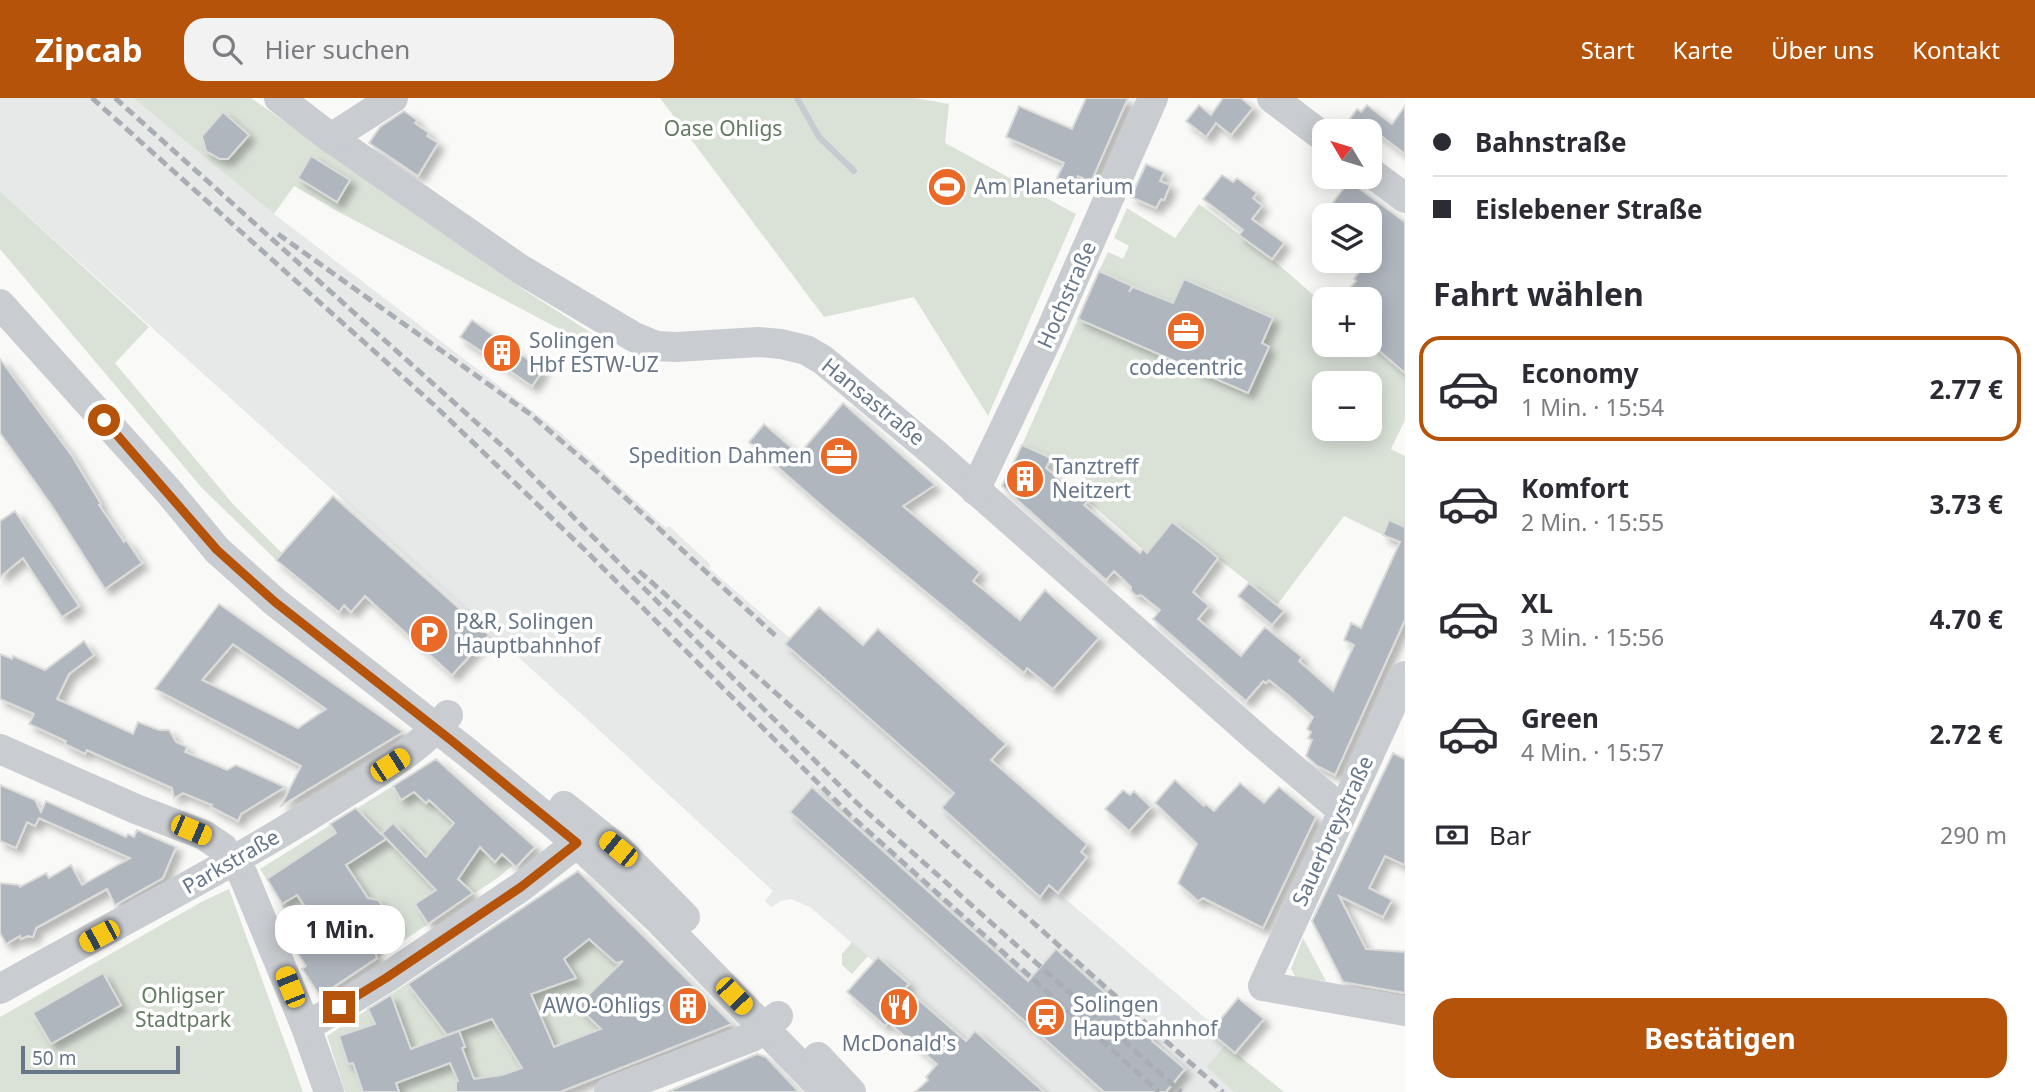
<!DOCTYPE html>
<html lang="de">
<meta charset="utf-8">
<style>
body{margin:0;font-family:"Noto Sans",sans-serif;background:#f2f2f3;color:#2b2b33;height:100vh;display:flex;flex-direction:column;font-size:26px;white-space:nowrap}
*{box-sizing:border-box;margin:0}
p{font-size:23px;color:#7c7c81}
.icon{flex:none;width:38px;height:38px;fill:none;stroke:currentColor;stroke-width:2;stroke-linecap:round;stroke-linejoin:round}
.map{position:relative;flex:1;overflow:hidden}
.drawer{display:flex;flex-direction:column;background:#fff;width:630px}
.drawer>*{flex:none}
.hud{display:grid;align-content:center;height:154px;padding:0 28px;background:#fff}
.needle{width:46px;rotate:308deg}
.controls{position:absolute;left:1312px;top:21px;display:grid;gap:14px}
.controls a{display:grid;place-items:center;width:70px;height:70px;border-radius:14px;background:#fff;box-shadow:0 4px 18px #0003;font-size:35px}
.scale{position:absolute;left:21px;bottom:18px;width:159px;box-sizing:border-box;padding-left:7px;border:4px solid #677689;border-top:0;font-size:19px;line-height:24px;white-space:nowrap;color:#677689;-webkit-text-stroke:5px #fff;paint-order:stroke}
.end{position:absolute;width:32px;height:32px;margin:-16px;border:9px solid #b45309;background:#fff;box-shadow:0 0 0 4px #fff}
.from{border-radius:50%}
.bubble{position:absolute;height:49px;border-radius:21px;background:#fff;box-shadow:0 4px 18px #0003;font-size:23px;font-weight:700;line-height:49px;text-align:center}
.car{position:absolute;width:21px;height:42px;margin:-21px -10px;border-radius:9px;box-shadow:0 0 5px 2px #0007;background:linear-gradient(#f5c518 24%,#345 0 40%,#f5c518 0 76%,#345 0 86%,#f5c518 0)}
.hud b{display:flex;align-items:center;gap:24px;height:66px;font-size:26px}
.hud b+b{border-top:2px solid #e1e1e2}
.hud i{width:18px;height:18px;background:#2b2b33}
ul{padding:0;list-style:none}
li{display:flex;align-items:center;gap:21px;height:105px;margin:0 14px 10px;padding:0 14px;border:4px solid transparent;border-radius:21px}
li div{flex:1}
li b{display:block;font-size:26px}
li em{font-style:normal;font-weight:700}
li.selected{border-color:#b45309}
li>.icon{width:63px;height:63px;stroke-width:1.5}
h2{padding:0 28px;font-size:32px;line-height:84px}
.pay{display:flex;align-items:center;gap:18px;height:77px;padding:0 28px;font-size:26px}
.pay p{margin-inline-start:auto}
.cta{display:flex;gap:14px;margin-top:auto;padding:14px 28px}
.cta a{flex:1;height:80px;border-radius:21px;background:#b45309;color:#fff;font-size:28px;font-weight:700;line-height:80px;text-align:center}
header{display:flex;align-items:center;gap:42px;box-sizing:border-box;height:98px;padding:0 35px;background:#b45309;color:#fff}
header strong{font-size:33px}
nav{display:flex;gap:38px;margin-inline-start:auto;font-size:24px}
.search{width:490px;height:63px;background:#f2f2f3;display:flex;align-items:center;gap:18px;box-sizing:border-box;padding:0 24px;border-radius:21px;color:#7c7c81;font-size:26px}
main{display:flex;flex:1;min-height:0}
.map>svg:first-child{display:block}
</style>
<header>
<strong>Zipcab</strong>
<div class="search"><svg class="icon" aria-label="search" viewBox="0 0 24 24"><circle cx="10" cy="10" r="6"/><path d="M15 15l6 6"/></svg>Hier suchen</div>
<nav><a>Start</a><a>Karte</a><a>Über uns</a><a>Kontakt</a></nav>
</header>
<main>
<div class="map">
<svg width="1405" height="994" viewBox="0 0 1405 994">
<defs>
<filter id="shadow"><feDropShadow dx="6" dy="6" stdDeviation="3.5" flood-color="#0004"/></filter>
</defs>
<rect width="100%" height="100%" fill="#f9f9f7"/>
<polygon fill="#e7e8e8" points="0,0 133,0 274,116 560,334 666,430 669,428 711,467 709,470 790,540 785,546 954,695 942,710 1040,798 1049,787 1215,928 1210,934 1284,994 942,994 926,979 955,945 966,943 810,809 791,801 781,803 771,809 765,803 773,793 588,622 0,93"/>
<g fill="#dae2d8" fill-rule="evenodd">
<polygon points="133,0 251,0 515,186 604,243 597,251 339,114 294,88 274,116"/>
<polygon points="660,0 915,0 949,6 945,45 1076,116 988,318 914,199 824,219"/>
<polygon points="0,93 149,229 115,265 233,406 282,455 276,462 202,390 0,151"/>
<path d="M1199,106L1272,161L1325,207V247L1370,245L1405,275V322L1391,351L1405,358V429L1389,422L1383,437L1344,418L1277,507L1172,424L1147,455L1088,403L1098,391L1055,356L1051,360L1022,347L1078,221L1248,295L1269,249L1262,245L1273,220L1184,181L1173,205L1099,173L1108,154L1123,161L1129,148L1114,140L1127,110L1175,140ZM1325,285H1370V331H1325Z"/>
<polygon points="436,661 535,749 516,769 513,767 499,779 320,898 306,880 307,879 302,871 306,868 298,856 302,853 290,834 281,804 260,771"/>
<polygon points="578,773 728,921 727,929 560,994 345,994 327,938"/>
<polygon points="229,791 303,994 0,994 0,919 203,803"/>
<polygon points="1303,840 1326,883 1296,880 1291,871"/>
<polygon points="852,844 868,858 852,876 842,867 842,856"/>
<polygon points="1225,947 1284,994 1234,994 1207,969"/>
</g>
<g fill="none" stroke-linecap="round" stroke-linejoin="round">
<polyline stroke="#c4ccd2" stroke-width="6" points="797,0 819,39 854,73"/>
</g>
<g fill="#b0b6be" stroke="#dbdbd9" stroke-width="2" fill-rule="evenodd" filter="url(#shadow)">
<polygon points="1086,0 1128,0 1091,84 1078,78 1074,87 1057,80 1064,65 1006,39 1019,8 1072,31"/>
<polygon points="1223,0 1241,0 1253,10 1231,37 1216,25 1206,39 1186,23 1199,7 1211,17"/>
<polygon points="1367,7 1392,26 1405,8 1405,56 1375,33 1341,33 1357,11 1361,14"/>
<polygon points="404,13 417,22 415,25 429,35 427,38 438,45 418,78 369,45 380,29"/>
<polygon points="223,14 249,37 228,61 220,61 206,53 202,38"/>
<polygon points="311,58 350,82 337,104 298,80"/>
<polygon points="1146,66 1164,74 1160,83 1170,87 1164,102 1161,101 1156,110 1131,99"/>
<polygon points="1222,77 1233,84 1237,80 1257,95 1253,100 1262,108 1252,121 1284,145 1272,161 1239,137 1243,132 1203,101"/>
<polygon points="1349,83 1405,124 1405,275 1370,245 1370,201 1340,201 1356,183 1354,181 1367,163 1370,163 1370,158 1380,144 1370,137 1370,117 1324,117"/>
<polygon points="1099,173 1132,188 1129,194 1133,189 1173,205 1184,181 1273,220 1262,245 1269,249 1248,295 1078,221"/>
<polygon points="472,222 543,272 532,288 460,239"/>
<polygon points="0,261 72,358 101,406 99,407 124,444 126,442 142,465 105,491 52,408 0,335"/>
<polygon points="843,305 935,387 903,408 980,474 973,483 1020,522 1045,492 1099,540 1053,591 1027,570 1024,575 829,414 749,344 764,326 799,356"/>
<polygon points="1022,347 1051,360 1046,370 1088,403 1084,407 1140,455 1143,451 1147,455 1172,424 1205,449 1218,460 1193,494 1209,508 1198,521 1241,558 1265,529 1302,559 1299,563 1333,593 1354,547 1344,542 1351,525 1361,530 1400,444 1383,437 1389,422 1405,429 1405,522 1335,677 1317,668 1306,658 1312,642 1308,640 1311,634 1307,631 1313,619 1288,597 1269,582 1266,585 1263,583 1246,603 1153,521 1160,512 1141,497 1136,498 1131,493 1131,489 1114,473 1106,482 1002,388"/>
<polygon points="333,398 489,537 452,577 365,498 351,514 344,507 339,514 276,462"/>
<polygon points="15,413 79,508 62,519 23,460 0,479 0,423"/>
<polygon points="1249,485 1284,513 1272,527 1238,498"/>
<path d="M219,506L403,634L281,708L301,668L155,591ZM233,546L266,569L326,611L298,630L202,582Z"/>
<polygon points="819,509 863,547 878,531 1006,646 991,662 1087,746 1081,754 1087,759 1058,795 1049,787 1040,799 942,710 954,695 785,546"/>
<polygon points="84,543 94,557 69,576 57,601 133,636 138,624 159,632 169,632 176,644 187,649 185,654 227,672 236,667 285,689 241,716 238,723 211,709 212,707 183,695 174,700 172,690 87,652 85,656 65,646 66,643 29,626 34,616 0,601 0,556 12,561 13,558 45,572"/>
<polygon points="1393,655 1405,661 1405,767 1385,758 1369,790 1392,802 1383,819 1339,798 1366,851 1405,854 1405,895 1343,884 1312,823"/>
<polygon points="436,661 535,749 516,769 502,756 495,764 480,749 458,781 473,795 428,826 415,806 436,792 382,736 386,741 346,767 368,800 378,802 397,827 375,843 368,835 377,860 320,898 302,871 306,868 298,856 302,854 294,842 317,826 297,797 282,806 267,781 336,735 330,726 356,710 381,736 393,725 426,759 454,725 429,702 426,705 414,694 401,702 393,688"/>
<polygon points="1175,682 1204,708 1206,706 1214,713 1240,685 1264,705 1279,689 1316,719 1263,830 1203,800 1198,803 1178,785 1197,746 1155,705"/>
<polygon points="0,687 35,702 41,714 46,703 126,739 128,736 134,739 137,732 176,749 163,780 115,807 107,791 36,830 33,839 28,838 21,841 20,838 6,846 0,835 0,785 19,787 20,789 46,775 49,780 71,767 82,787 130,760 39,720 35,728 27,724 16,750 0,743"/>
<polygon points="812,689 1028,883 1056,851 1134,921 1133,923 1153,940 1152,943 1185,971 1166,994 1104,994 790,714"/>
<polygon points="1123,692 1130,697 1134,693 1151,709 1129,733 1105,711"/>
<path d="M578,773L732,926L560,994H456V983H458L450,965L396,985L399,994H363L353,965L348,966L339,938L375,926L368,911L391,897L411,951L459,933L465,949L462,950L474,981L502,977L522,970L492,921L447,937L408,886ZM589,841L616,865L623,863L577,908L601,931L554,949L531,896L576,880L564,861Z"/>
<polygon points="878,859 909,886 905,890 966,943 975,933 1044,994 915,994 928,982 926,979 937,966 888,924 885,928 847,894"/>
<polygon points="103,875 121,907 51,946 33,915"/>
<polygon points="1238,900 1264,921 1235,955 1210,934"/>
<polygon points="757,956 766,959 799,994 667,994"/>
</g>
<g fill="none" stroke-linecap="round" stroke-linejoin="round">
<g stroke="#c9ccd0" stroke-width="30">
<polyline points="279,0 331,40 520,171 634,239 656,248 676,249 759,244 781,246 806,252 823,262 933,354 1259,642 1343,713"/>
<polyline points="1272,0 1325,40"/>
<polyline points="331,40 393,0"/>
<polyline points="1370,74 1405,100"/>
<polyline points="0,206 170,395 217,452 275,504 468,655 577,745 658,821 826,994"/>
<polyline points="975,392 1047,241 1153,0"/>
<polyline points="1405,578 1263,888 1405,913"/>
<polyline points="0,651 136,711 204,737 223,750 243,777 306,929 329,994"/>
<polyline points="564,708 618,751 685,819"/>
<path d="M0,891C111,828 226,771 334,702C374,677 417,654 448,617"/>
<polyline points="306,929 386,880 521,789 577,745 597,748"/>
<polyline points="818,959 851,994"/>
<polyline points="609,994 752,939 778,918"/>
</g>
<g stroke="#a9aeb5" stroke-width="5" stroke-dasharray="10 5" stroke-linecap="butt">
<polyline points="92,0 433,306 586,453 849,716 1159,994"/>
<polyline points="115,0 508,353 857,705 1181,994"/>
<polyline points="278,136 530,316 594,371 778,540"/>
<polyline points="639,473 1223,994"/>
</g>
</g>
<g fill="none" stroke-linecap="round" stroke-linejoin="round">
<polyline stroke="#b45309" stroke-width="9" points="104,322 217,452 275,504 452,643 577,745 521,789 386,880 339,909"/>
</g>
<defs>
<g id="stadium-disc" transform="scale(2.0125)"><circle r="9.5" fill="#eb6926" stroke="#fff"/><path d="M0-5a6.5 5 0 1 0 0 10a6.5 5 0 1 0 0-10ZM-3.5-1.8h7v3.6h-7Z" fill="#fff"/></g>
<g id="office-disc" transform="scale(2.0125)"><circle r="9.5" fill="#eb6926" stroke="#fff"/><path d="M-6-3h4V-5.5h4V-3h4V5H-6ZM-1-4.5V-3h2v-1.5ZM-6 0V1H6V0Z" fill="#fff"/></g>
<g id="building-disc" transform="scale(2.0125)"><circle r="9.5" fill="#eb6926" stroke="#fff"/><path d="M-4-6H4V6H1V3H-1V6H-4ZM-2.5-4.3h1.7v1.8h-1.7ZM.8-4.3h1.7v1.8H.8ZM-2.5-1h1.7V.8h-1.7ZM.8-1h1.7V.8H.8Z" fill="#fff"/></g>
<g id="parking-disc" transform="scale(2.0125)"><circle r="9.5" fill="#eb6926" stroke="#fff"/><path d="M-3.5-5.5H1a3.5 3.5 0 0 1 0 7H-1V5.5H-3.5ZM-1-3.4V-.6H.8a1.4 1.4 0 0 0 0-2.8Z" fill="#fff"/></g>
<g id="restaurant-disc" transform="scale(2.0125)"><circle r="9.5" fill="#eb6926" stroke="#fff"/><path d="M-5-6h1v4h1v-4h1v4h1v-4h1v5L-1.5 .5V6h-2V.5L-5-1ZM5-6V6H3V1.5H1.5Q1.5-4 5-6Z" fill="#fff"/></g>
<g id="station-disc" transform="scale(2.0125)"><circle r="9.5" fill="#eb6926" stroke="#fff"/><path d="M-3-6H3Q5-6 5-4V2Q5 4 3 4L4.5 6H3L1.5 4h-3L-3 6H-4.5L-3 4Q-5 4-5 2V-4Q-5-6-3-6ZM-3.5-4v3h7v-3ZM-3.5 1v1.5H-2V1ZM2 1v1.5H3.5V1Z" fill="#fff"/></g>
</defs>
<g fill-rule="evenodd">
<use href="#stadium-disc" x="947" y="89"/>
<use href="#office-disc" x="1186" y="233"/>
<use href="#building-disc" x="502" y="255"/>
<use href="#office-disc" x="839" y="358"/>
<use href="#building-disc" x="1025" y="381"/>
<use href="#parking-disc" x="429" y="536"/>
<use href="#building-disc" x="688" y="908"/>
<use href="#restaurant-disc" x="899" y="909"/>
<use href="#station-disc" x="1046" y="919"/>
</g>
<g text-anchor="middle" stroke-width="7" stroke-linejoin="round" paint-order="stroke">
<g font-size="21" fill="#657a62" stroke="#fff">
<text x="723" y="38">Oase Ohligs</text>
<text x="183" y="905">Ohligser<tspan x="183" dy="24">Stadtpark</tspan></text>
</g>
<g font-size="21" fill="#677689" stroke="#fff" text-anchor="start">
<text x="974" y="96">Am Planetarium</text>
<text x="529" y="250">Solingen<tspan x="529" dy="24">Hbf ESTW-UZ</tspan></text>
<text x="1186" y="277" text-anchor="middle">codecentric</text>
<text x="812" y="365" text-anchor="end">Spedition Dahmen</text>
<text x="1052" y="376">Tanztreff<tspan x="1052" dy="24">Neitzert</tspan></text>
<text x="456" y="531">P&amp;R, Solingen<tspan x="456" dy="24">Hauptbahnhof</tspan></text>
<text x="1073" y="914">Solingen<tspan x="1073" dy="24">Hauptbahnhof</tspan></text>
<text x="661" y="915" text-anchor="end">AWO-Ohligs</text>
<text x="899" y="953" text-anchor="middle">McDonald's</text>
</g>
<g font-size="21" fill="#677689" stroke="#fff">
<text transform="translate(1067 197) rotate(-66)" y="7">Hochstraße</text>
<text transform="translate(873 304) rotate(39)" y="7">Hansastraße</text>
<text transform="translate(1333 733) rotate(-65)" y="7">Sauerbreystraße</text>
<text transform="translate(231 764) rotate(-30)" y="7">Parkstraße</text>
</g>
</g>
</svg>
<div class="controls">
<a><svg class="needle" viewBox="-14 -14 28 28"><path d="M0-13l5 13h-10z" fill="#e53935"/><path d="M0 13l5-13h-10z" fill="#7c7c81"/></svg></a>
<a><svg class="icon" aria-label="layers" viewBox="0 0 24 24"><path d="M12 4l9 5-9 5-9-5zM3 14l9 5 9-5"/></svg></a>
<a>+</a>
<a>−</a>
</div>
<div class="scale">50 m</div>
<i class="end from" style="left:104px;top:322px"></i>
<i class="end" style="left:339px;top:909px"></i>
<div class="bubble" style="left:275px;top:807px;width:130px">1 Min.</div>
<i class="car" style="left:390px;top:667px;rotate:57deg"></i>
<i class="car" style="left:191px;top:732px;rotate:113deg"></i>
<i class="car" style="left:618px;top:751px;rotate:309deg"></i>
<i class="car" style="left:99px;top:838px;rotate:242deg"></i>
<i class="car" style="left:290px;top:889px;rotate:338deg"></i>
<i class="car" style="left:734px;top:898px;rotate:136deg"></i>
</div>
<section class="drawer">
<div class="hud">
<b><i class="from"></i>Bahnstraße</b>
<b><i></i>Eislebener Straße</b>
</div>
<h2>Fahrt wählen</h2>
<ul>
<li class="selected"><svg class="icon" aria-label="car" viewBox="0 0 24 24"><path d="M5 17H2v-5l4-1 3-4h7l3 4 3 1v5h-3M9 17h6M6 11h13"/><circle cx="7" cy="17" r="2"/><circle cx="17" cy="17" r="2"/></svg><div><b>Economy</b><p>1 Min. · 15:54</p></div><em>2.77 €</em></li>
<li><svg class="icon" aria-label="car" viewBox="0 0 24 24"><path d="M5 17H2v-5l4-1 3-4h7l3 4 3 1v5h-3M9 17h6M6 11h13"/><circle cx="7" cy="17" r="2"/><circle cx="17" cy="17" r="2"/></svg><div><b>Komfort</b><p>2 Min. · 15:55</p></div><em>3.73 €</em></li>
<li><svg class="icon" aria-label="car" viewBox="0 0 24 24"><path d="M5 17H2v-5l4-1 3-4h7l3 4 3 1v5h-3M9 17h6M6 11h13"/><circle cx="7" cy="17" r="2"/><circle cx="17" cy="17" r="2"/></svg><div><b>XL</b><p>3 Min. · 15:56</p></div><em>4.70 €</em></li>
<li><svg class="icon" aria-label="car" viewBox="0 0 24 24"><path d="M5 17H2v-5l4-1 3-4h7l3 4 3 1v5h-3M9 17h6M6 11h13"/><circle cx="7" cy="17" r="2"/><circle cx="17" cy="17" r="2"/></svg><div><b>Green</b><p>4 Min. · 15:57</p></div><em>2.72 €</em></li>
</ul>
<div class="pay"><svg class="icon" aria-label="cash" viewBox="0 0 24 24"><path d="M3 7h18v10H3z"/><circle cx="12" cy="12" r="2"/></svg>Bar<p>290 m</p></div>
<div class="cta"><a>Bestätigen</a></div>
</section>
</main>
